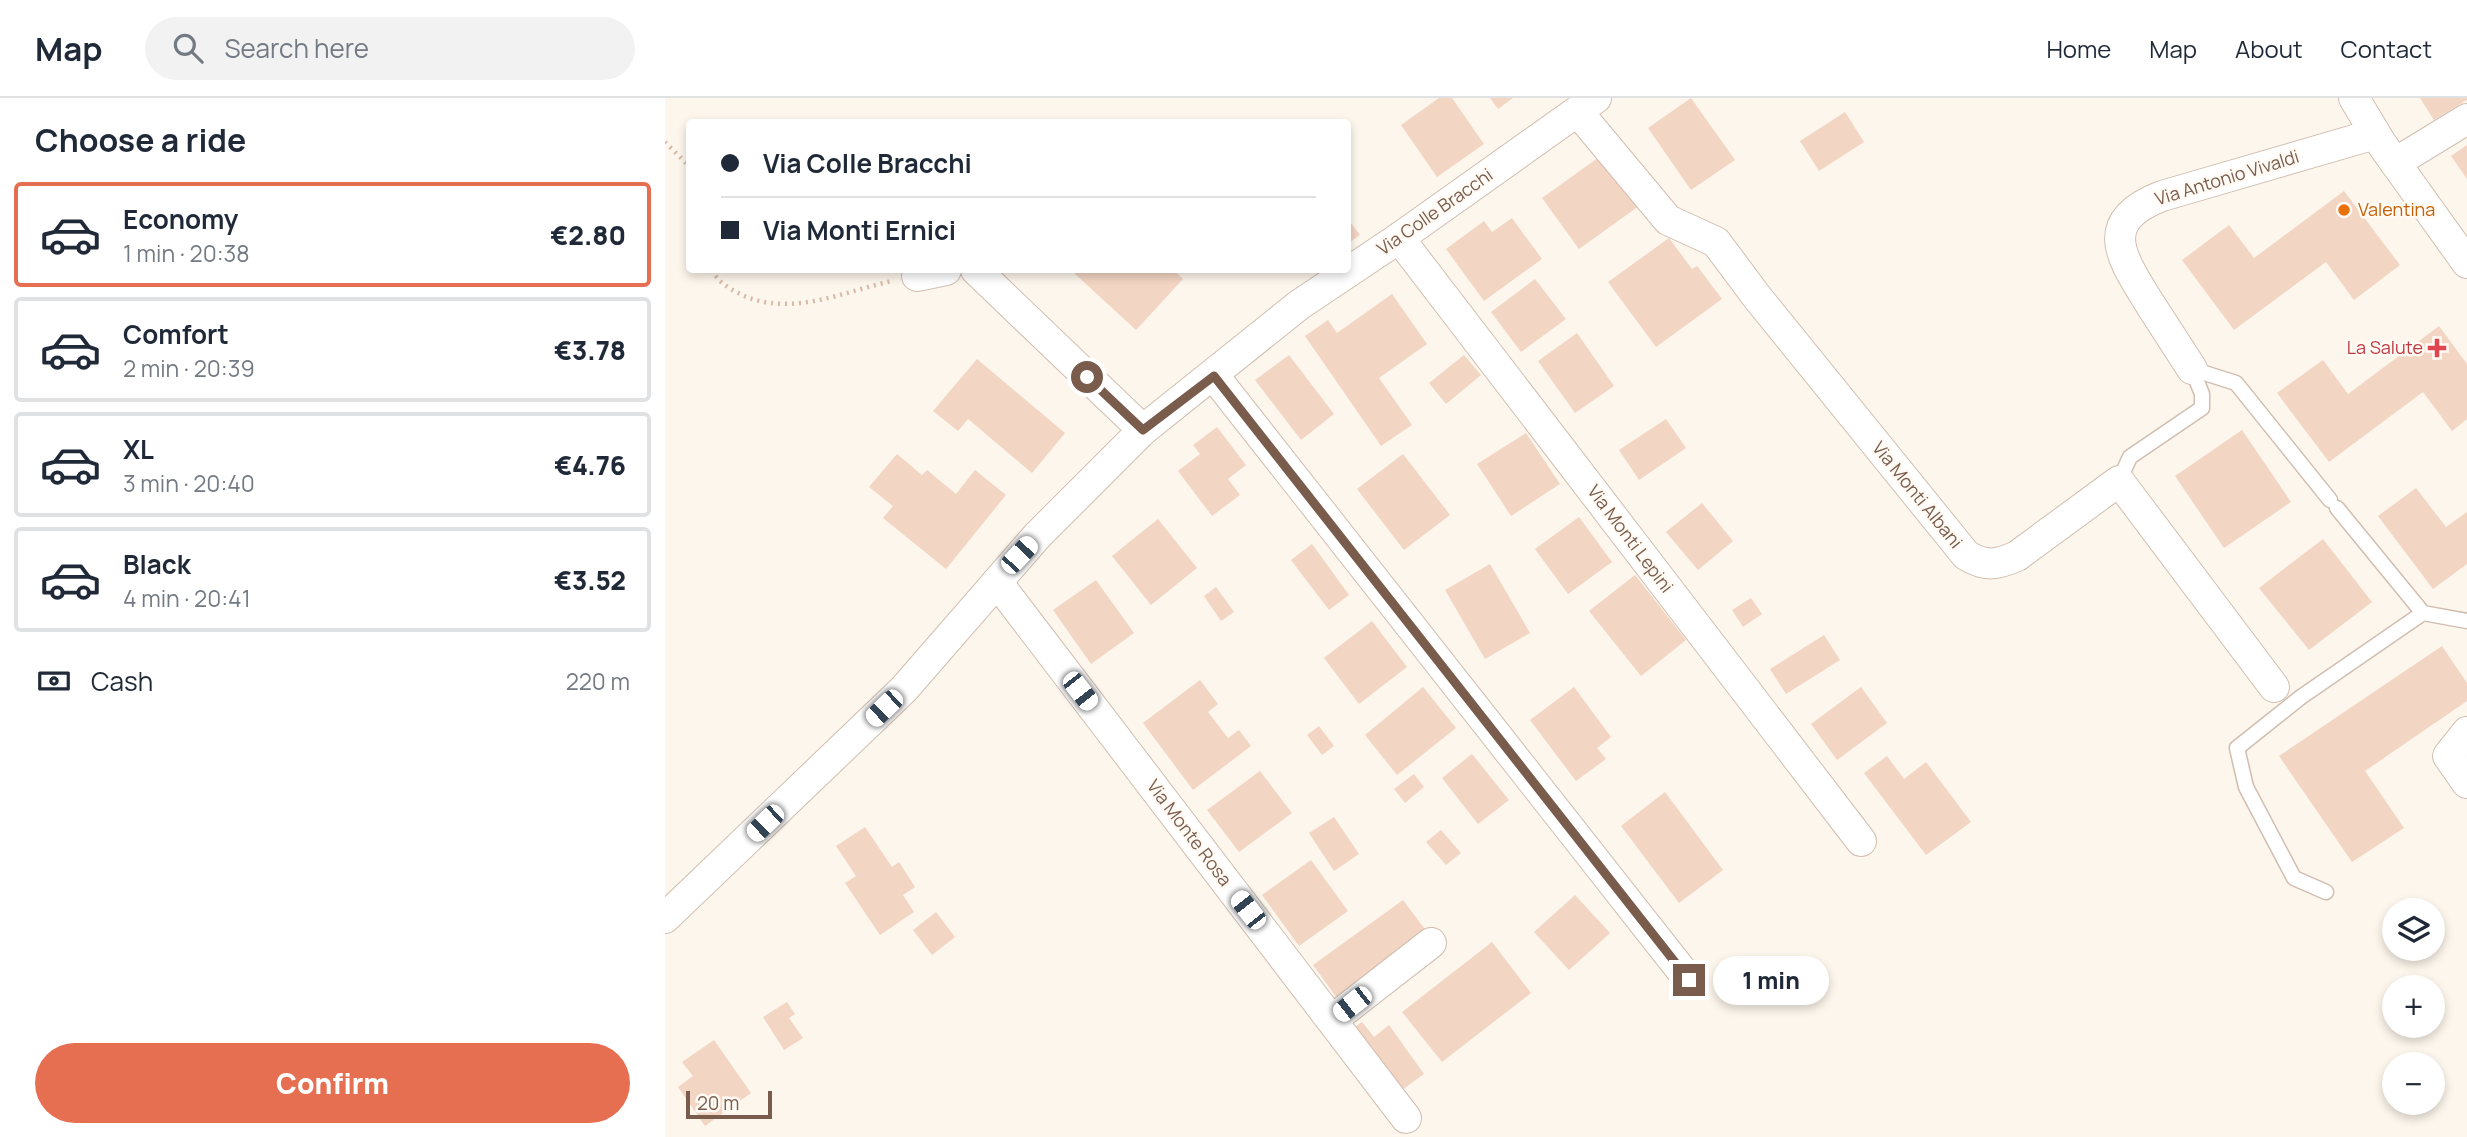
<!DOCTYPE html>
<meta charset="utf-8">
<style>
body{margin:0;font-family:Manrope,sans-serif;background:#f2f2f3;color:#1f2937;height:100vh;display:flex;flex-direction:column;font-size:26px;white-space:nowrap}
*{box-sizing:border-box;margin:0}
p{font-size:23px;color:#747a83}
.icon{flex:none;width:38px;height:38px;fill:none;stroke:currentColor;stroke-width:2;stroke-linecap:round;stroke-linejoin:round}
.map{position:relative;flex:1;overflow:hidden}
.sheet{display:flex;flex-direction:column;background:#fff;width:665px}
.sheet>*{flex:none}
.banner{position:absolute;left:21px;top:21px;width:665px;height:154px;border-radius:7px;box-shadow:0 4px 10px #0003;display:grid;align-content:center;height:154px;padding:0 35px;background:#fff}
.buttons{position:absolute;left:1717px;top:800px;display:grid;gap:14px}
.buttons a{display:grid;place-items:center;width:63px;height:63px;border-radius:50%;background:#fff;box-shadow:0 4px 10px #0003;font-size:35px}
.scale{position:absolute;left:21px;bottom:18px;width:86px;box-sizing:border-box;padding-left:7px;border:4px solid #7a5c4d;border-top:0;font-size:19px;line-height:24px;white-space:nowrap;color:#7a5c4d;-webkit-text-stroke:5px #fffaf3;paint-order:stroke}
.end{position:absolute;width:32px;height:32px;margin:-16px;border:9px solid #7a5c4d;background:#fff;box-shadow:0 0 0 4px #fff}
.from{border-radius:50%}
.bubble{position:absolute;height:49px;border-radius:24px;background:#fff;box-shadow:0 4px 10px #0003;font-size:23px;font-weight:800;line-height:49px;text-align:center}
.car{position:absolute;width:21px;height:42px;margin:-21px -10px;border-radius:9px;box-shadow:0 0 5px 2px #0007;background:linear-gradient(#fff 24%,#345 0 40%,#fff 0 76%,#345 0 86%,#fff 0)}
.banner b{display:flex;align-items:center;gap:24px;height:66px;font-size:26px}
.banner b+b{border-top:2px solid #e0e1e3}
.banner i{width:18px;height:18px;background:#1f2937}
ul{padding:0;list-style:none}
li{display:flex;align-items:center;gap:21px;height:105px;margin:0 14px 10px;padding:0 21px;border:4px solid #e0e1e3;border-radius:7px}
li div{flex:1}
li b{display:block;font-size:26px}
li em{font-style:normal;font-weight:800}
li.active{border-color:#e76f51}
li>.icon{width:63px;height:63px;stroke-width:1.5}
h2{padding:0 35px;font-size:32px;line-height:84px}
.pay{display:flex;align-items:center;gap:18px;height:77px;padding:0 35px;font-size:26px}
.pay p{margin-inline-start:auto}
.primary-button{display:flex;gap:14px;margin-top:auto;padding:14px 35px}
.primary-button a{flex:1;height:80px;border-radius:42px;background:#e76f51;color:#fff;font-size:28px;font-weight:800;line-height:80px;text-align:center}
header{display:flex;align-items:center;gap:42px;box-sizing:border-box;height:98px;padding:0 35px;background:#fff;border-bottom:2px solid #e0e1e3}
header strong{font-size:33px}
nav{display:flex;gap:38px;margin-inline-start:auto;font-size:24px}
.search{width:490px;height:63px;background:#f2f2f3;display:flex;align-items:center;gap:18px;box-sizing:border-box;padding:0 24px;border-radius:38px;color:#747a83;font-size:26px}
main{display:flex;flex:1;min-height:0}
.map>svg:first-child{display:block}
</style>
<header>
<strong>Map</strong>
<div class="search"><svg class="icon" aria-label="search" viewBox="0 0 24 24"><circle cx="10" cy="10" r="6"/><path d="M15 15l6 6"/></svg>Search here</div>
<nav><a>Home</a><a>Map</a><a>About</a><a>Contact</a></nav>
</header>
<main>
<section class="sheet">
<h2>Choose a ride</h2>
<ul>
<li class="active"><svg class="icon" aria-label="car" viewBox="0 0 24 24"><path d="M5 17H2v-5l4-1 3-4h7l3 4 3 1v5h-3M9 17h6M6 11h13"/><circle cx="7" cy="17" r="2"/><circle cx="17" cy="17" r="2"/></svg><div><b>Economy</b><p>1 min · 20:38</p></div><em>€2.80</em></li>
<li><svg class="icon" aria-label="car" viewBox="0 0 24 24"><path d="M5 17H2v-5l4-1 3-4h7l3 4 3 1v5h-3M9 17h6M6 11h13"/><circle cx="7" cy="17" r="2"/><circle cx="17" cy="17" r="2"/></svg><div><b>Comfort</b><p>2 min · 20:39</p></div><em>€3.78</em></li>
<li><svg class="icon" aria-label="car" viewBox="0 0 24 24"><path d="M5 17H2v-5l4-1 3-4h7l3 4 3 1v5h-3M9 17h6M6 11h13"/><circle cx="7" cy="17" r="2"/><circle cx="17" cy="17" r="2"/></svg><div><b>XL</b><p>3 min · 20:40</p></div><em>€4.76</em></li>
<li><svg class="icon" aria-label="car" viewBox="0 0 24 24"><path d="M5 17H2v-5l4-1 3-4h7l3 4 3 1v5h-3M9 17h6M6 11h13"/><circle cx="7" cy="17" r="2"/><circle cx="17" cy="17" r="2"/></svg><div><b>Black</b><p>4 min · 20:41</p></div><em>€3.52</em></li>
</ul>
<div class="pay"><svg class="icon" aria-label="cash" viewBox="0 0 24 24"><path d="M3 7h18v10H3z"/><circle cx="12" cy="12" r="2"/></svg>Cash<p>220 m</p></div>
<div class="primary-button"><a>Confirm</a></div>
</section>
<div class="map">
<svg width="1802" height="1039" viewBox="0 0 1802 1039">
<rect width="100%" height="100%" fill="#fdf6ec"/>
<g fill="#f3d5c3">
<polygon points="774,0 787,0 819,46 772,79 736,27"/>
<polygon points="825,0 848,0 833,11"/>
<polygon points="1026,0 1070,62 1026,92 983,30"/>
<polygon points="1755,0 1802,0 1802,2 1769,22"/>
<polygon points="1180,14 1199,44 1154,73 1135,43"/>
<polygon points="1802,47 1802,81 1786,58"/>
<polygon points="937,57 974,108 914,151 877,100"/>
<polygon points="1679,93 1735,167 1689,202 1661,164 1569,232 1517,162 1564,127 1589,160"/>
<polygon points="682,120 695,137 682,146"/>
<polygon points="847,120 877,161 819,203 781,151 819,123 827,134"/>
<polygon points="1004,140 1027,171 1032,168 1057,201 991,249 943,184"/>
<polygon points="413,172 509,172 518,181 471,232 409,175"/>
<polygon points="870,181 901,221 856,254 826,214"/>
<polygon points="727,196 762,246 714,280 747,327 716,348 640,238 663,222 672,235"/>
<polygon points="1774,228 1802,266 1802,321 1787,333 1758,294 1664,364 1612,295 1658,262 1683,296"/>
<polygon points="912,235 949,288 910,315 873,263"/>
<polygon points="624,257 669,316 636,342 590,282"/>
<polygon points="799,257 816,277 781,306 764,285"/>
<polygon points="312,261 400,335 367,375 303,321 293,333 268,313"/>
<polygon points="1001,321 1021,350 974,382 954,352"/>
<polygon points="552,329 581,367 563,381 575,397 547,418 513,373 535,356 528,347"/>
<polygon points="1577,332 1626,404 1559,450 1510,378"/>
<polygon points="861,335 895,386 846,418 812,366"/>
<polygon points="232,356 257,377 262,372 291,396 310,372 341,397 281,471 218,420 228,408 204,389"/>
<polygon points="738,356 785,417 739,452 692,391"/>
<polygon points="1751,390 1781,429 1802,414 1802,466 1768,491 1713,418"/>
<polygon points="1037,405 1068,443 1033,472 1001,434"/>
<polygon points="914,419 947,464 903,496 870,451"/>
<polygon points="493,421 532,470 486,507 447,458"/>
<polygon points="1658,441 1707,504 1644,552 1594,490"/>
<polygon points="647,446 684,497 664,512 626,462"/>
<polygon points="825,466 865,535 820,561 780,492"/>
<polygon points="970,477 1021,542 976,578 924,513"/>
<polygon points="431,482 469,535 426,566 388,512"/>
<polygon points="551,489 569,514 556,523 539,498"/>
<polygon points="1086,500 1097,516 1078,529 1067,512"/>
<polygon points="707,523 742,569 694,606 659,560"/>
<polygon points="1159,537 1175,562 1121,596 1105,571"/>
<polygon points="1777,548 1802,585 1802,603 1700,673 1739,730 1687,764 1614,658"/>
<polygon points="535,582 553,606 543,614 563,640 574,632 586,648 528,692 478,625"/>
<polygon points="758,589 791,630 732,677 700,637"/>
<polygon points="909,589 946,639 932,650 941,661 911,683 865,622"/>
<polygon points="1196,589 1222,625 1172,662 1146,626"/>
<polygon points="654,628 669,648 657,657 642,637"/>
<polygon points="807,656 844,702 813,726 777,680"/>
<polygon points="1222,658 1239,681 1261,664 1306,724 1261,757 1199,675"/>
<polygon points="595,673 627,715 574,754 542,712"/>
<polygon points="749,676 759,689 740,705 729,691"/>
<polygon points="1000,694 1058,772 1014,805 956,728"/>
<polygon points="669,719 694,756 669,773 644,735"/>
<polygon points="200,729 227,769 234,764 250,789 238,797 249,814 215,837 180,785 191,778 171,748"/>
<polygon points="776,732 796,755 781,767 761,744"/>
<polygon points="646,762 683,813 634,848 597,797"/>
<polygon points="910,797 945,835 904,872 869,834"/>
<polygon points="738,802 762,834 672,900 648,867"/>
<polygon points="271,814 290,839 267,857 248,832"/>
<polygon points="827,844 866,895 777,964 737,914"/>
<polygon points="122,904 130,916 124,920 138,940 119,952 98,919"/>
<polygon points="697,924 709,939 724,927 759,976 730,997 683,934"/>
<polygon points="49,942 86,995 40,1028 13,989 28,978 17,964"/>
</g>
<g fill="none" stroke-linecap="round" stroke-linejoin="round">
<g stroke="#d1beb0" stroke-width="17">
<g id="lane">
<polyline points="1527,271 1571,285 1665,402"/>
<polyline points="1454,383 1465,359 1537,310 1537,296 1527,271"/>
<polyline points="1672,410 1758,515 1802,523"/>
<polyline points="1661,794 1629,780 1581,689 1572,650 1636,599 1758,515"/>
</g>
</g>
<g stroke="#d1beb0" stroke-width="32">
<g id="street">
<polyline points="1689,0 1716,45 1802,165"/>
<path d="M913,14L1003,122L1051,144L1092,199L1301,457C1320,469 1332,467 1352,458L1454,383L1609,589"/>
<polyline points="1730,65 1802,21"/>
<polyline points="734,140 1196,743"/>
<polyline points="311,172 478,332"/>
<polyline points="252,178 281,172"/>
<path d="M1527,271C1513,249 1499,228 1485,206C1458,162 1429,124 1497,98L1710,36"/>
<polyline points="549,278 1024,882"/>
<polyline points="332,484 741,1020"/>
<polyline points="1802,634 1783,658 1802,685"/>
<polyline points="0,820 239,591 372,438 478,332 634,207 734,140 931,0"/>
<polyline points="667,922 766,845"/>
</g>
</g>
<g stroke="#d9b8a5" stroke-width="4.5" stroke-dasharray="2 5" stroke-linecap="butt">
<polyline points="0,44 24,68"/>
<path d="M47,172C52,183 63,190 75,196C125,220 177,194 227,183"/>
</g>
<use href="#lane" stroke="#fff" stroke-width="14"/>
<use href="#street" stroke="#fff" stroke-width="30"/>
</g>
<g fill="none" stroke-linecap="round" stroke-linejoin="round">
<polyline stroke="#7a5c4d" stroke-width="9" points="422,279 478,332 549,278 1024,882"/>
</g>
<circle fill="#e8710a" stroke="#fffaf3" stroke-width="2.5" cx="1679" cy="112" r="7"/>
<path fill="#e0444e" stroke="#fffaf3" stroke-width="2.5" d="M1768.5 239.5h7v7h7v7h-7v7h-7v-7h-7v-7h7z"/>
<g text-anchor="middle" stroke-width="5" stroke-linejoin="round" paint-order="stroke">
<g font-size="18" fill="#7a5c4d" stroke="#fffaf3">
<text transform="translate(1562 80) rotate(-17)" y="6">Via Antonio Vivaldi</text>
<text transform="translate(770 114) rotate(-35)" y="6">Via Colle Bracchi</text>
<text transform="translate(1252 397) rotate(51)" y="6">Via Monti Albani</text>
<text transform="translate(965 441) rotate(53)" y="6">Via Monti Lepini</text>
<text transform="translate(524 735) rotate(53)" y="6">Via Monte Rosa</text>
</g>
<g font-size="18" fill="#c56008" stroke="#fffaf3" text-anchor="start">
<text x="1693" y="118">Valentina</text>
</g>
<g font-size="18" fill="#be3a42" stroke="#fffaf3" text-anchor="end">
<text x="1758" y="256">La Salute</text>
</g>
</g>
</svg>
<div class="buttons">
<a><svg class="icon" aria-label="layers" viewBox="0 0 24 24"><path d="M12 4l9 5-9 5-9-5zM3 14l9 5 9-5"/></svg></a>
<a>+</a>
<a>−</a>
</div>
<div class="scale">20 m</div>
<i class="end from" style="left:422px;top:279px"></i>
<i class="end" style="left:1024px;top:882px"></i>
<div class="bubble" style="left:1048px;top:858px;width:116px">1 min</div>
<i class="car" style="left:354px;top:457px;rotate:43deg"></i>
<i class="car" style="left:415px;top:593px;rotate:142deg"></i>
<i class="car" style="left:219px;top:610px;rotate:226deg"></i>
<i class="car" style="left:100px;top:725px;rotate:226deg"></i>
<i class="car" style="left:583px;top:812px;rotate:322deg"></i>
<i class="car" style="left:687px;top:906px;rotate:232deg"></i>
<div class="banner">
<b><i class="from"></i>Via Colle Bracchi</b>
<b><i></i>Via Monti Ernici</b>
</div>
</div>
</main>
